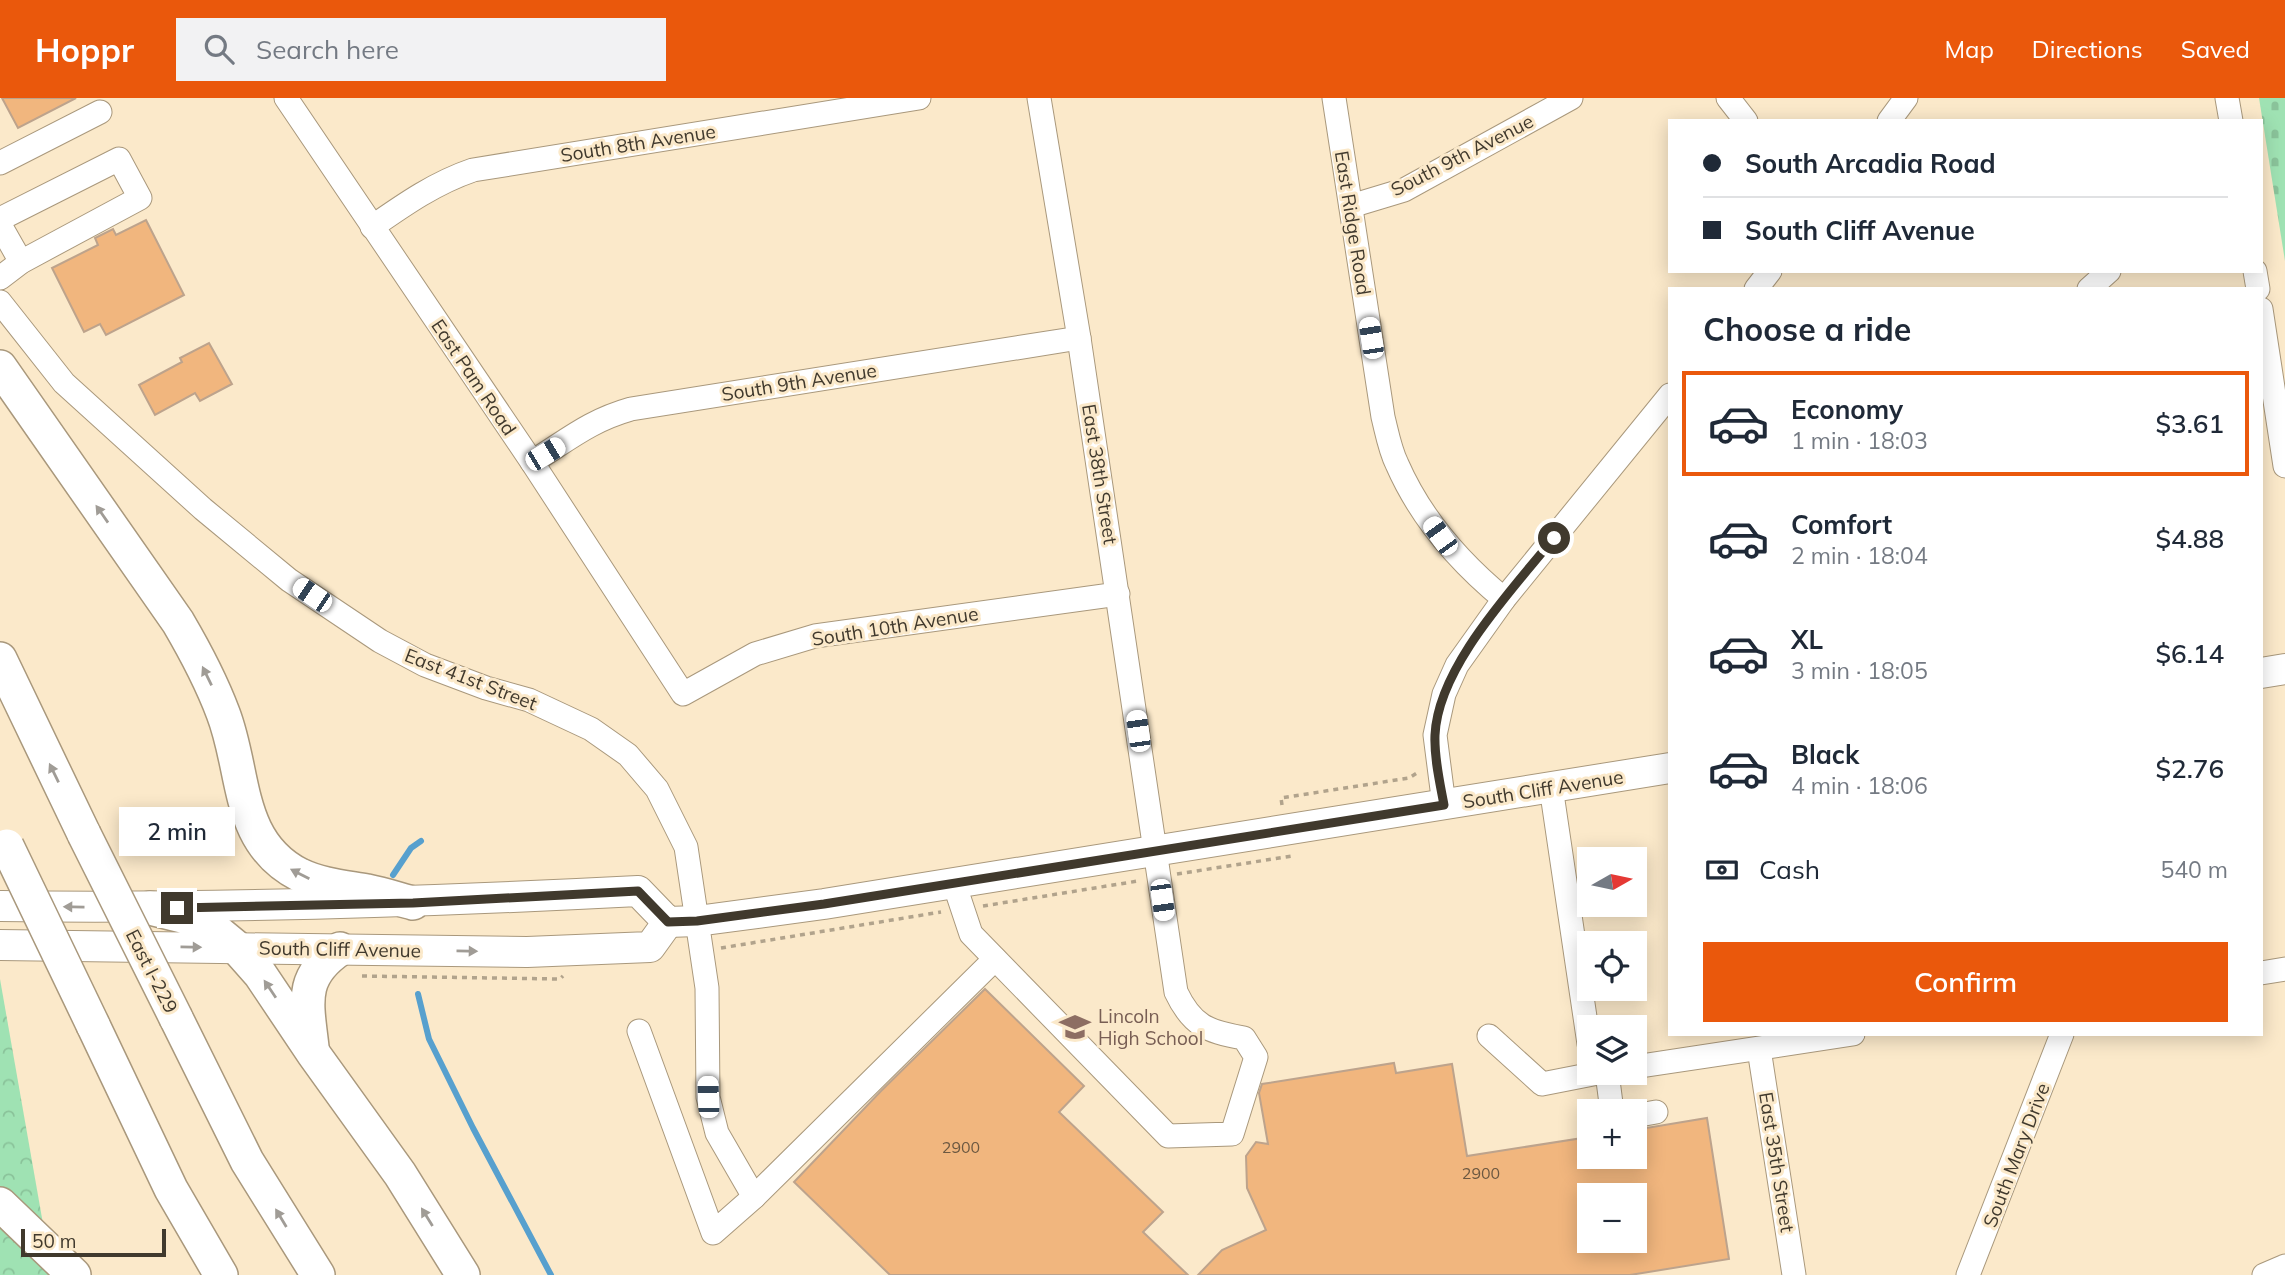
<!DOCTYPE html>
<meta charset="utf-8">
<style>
body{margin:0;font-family:Mulish,sans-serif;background:#f2f2f3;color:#1f2937;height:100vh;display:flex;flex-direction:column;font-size:26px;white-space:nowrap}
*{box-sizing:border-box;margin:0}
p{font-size:23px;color:#747a83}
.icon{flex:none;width:38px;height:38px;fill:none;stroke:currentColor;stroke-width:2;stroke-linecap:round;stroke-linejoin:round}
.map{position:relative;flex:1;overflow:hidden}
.details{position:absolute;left:1668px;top:189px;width:595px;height:749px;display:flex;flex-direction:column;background:#fff;border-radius:0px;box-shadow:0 4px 18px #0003}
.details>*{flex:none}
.banner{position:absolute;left:1668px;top:21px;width:595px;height:154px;border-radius:0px;box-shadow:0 4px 18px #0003;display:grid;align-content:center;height:154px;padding:0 35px;background:#fff}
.needle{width:46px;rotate:81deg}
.fabs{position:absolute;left:1577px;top:749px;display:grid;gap:14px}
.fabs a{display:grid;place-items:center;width:70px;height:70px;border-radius:0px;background:#fff;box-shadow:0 4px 18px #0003;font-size:35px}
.scale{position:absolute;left:21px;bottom:18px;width:145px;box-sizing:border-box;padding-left:7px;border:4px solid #40392d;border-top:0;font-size:19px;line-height:24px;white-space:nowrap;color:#40392d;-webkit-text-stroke:5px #fbe9ca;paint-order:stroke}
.end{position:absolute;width:32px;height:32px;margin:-16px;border:9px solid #40392d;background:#fff;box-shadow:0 0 0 4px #fff}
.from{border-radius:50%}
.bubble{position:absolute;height:49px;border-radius:0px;background:#fff;box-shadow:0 4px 18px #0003;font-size:23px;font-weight:600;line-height:49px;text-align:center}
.car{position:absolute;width:21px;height:42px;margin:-21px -10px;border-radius:9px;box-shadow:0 0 5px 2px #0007;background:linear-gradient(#fff 24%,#345 0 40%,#fff 0 76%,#345 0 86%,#fff 0)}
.banner b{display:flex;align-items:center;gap:24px;height:66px;font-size:26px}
.banner b+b{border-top:2px solid #e0e1e3}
.banner i{width:18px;height:18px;background:#1f2937}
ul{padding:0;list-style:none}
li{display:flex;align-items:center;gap:21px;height:105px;margin:0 14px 10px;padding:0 21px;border:4px solid transparent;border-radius:0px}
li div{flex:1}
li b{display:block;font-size:26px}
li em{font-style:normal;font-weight:600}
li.current{border-color:#ea580c}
li>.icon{width:63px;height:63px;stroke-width:1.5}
h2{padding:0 35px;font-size:32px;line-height:84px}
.pay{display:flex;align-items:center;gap:18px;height:77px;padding:0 35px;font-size:26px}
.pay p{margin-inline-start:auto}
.primary-button{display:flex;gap:14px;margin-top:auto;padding:14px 35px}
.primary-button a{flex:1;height:80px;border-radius:0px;background:#ea580c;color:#fff;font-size:28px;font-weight:600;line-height:80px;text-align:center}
header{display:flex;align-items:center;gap:42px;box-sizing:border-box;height:98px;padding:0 35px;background:#ea580c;color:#fff}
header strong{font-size:33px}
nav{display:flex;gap:38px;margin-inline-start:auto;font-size:24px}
.search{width:490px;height:63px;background:#f2f2f3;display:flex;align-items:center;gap:18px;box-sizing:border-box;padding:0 24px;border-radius:0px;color:#747a83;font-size:26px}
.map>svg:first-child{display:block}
</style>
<header>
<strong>Hoppr</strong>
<div class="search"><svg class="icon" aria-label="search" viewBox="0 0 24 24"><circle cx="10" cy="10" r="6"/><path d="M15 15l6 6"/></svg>Search here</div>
<nav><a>Map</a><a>Directions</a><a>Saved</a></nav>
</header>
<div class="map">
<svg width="2285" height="1177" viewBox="0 0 2285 1177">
<defs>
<pattern id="cemetery-stones" width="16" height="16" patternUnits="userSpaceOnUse" patternTransform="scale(1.75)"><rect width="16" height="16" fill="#9fe2b3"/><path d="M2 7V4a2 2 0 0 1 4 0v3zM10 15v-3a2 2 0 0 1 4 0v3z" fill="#8ac39a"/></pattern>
<pattern id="park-crowns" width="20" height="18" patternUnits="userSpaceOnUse" patternTransform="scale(1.75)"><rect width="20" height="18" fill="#9fe2b3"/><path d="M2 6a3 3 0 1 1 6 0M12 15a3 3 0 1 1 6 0" fill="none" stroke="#8ac39a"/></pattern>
</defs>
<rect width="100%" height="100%" fill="#fbe9ca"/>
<polygon fill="url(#cemetery-stones)" points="2259,0 2285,0 2285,163"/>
<polygon fill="url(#park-crowns)" points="0,881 52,1177 0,1177"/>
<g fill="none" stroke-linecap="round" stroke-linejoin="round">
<g stroke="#57a0ce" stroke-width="6">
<polyline points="393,777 411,750 421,743"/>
<polyline points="418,896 429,941 473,1030 551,1177"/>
</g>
</g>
<g fill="#f1b67e" stroke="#bda38c" stroke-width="2" fill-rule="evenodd">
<polygon points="2,0 76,0 18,30"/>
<polygon points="146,122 184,197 106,237 100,226 84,234 52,170 98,147 95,140 113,131 116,137"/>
<polygon points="209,245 232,286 200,303 195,295 155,317 139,287 182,264 180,260"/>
<polygon points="985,891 1084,988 1059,1014 1163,1114 1143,1134 1188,1177 890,1177 794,1084 881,993"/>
<path d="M1394,965L1396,975L1452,966L1467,1058L1589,1039V1059H1634V1032L1707,1020L1729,1161L1630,1177H1198L1222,1152L1266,1132L1247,1090L1246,1058L1256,1044L1268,1046L1259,995L1262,986ZM1589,1097H1634V1143H1589Z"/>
</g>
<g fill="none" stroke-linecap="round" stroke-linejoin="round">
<g stroke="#a9987c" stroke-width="25">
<g id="minor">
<polyline points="286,0 532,364 683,596 755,556 815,538 1118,496"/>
<path d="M1334,0L1383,319C1387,335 1390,352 1397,366C1421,421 1459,464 1504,501"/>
<polyline points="1728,0 1746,23"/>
<polyline points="2227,0 2231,23"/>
<polyline points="1889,23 1906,0"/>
<polyline points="0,65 100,14"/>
<polyline points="1351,108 1404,92 1571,0"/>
<polyline points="0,121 119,61 140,100 21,164 0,180"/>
<polyline points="0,127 21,164"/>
<path d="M372,129C405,106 435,85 473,72L919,0"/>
<polyline points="2255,173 2258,191"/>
<polyline points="1756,191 1770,173"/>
<polyline points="2089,191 2109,173"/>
<polyline points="0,204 64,285 203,411 289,482 380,543 425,567 486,590 529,602 591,631 628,657 657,691 686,749 707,890 708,999 717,1035 754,1099"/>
<polyline points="2261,211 2285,368"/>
<path d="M532,364C568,342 589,323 631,311L1079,240"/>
<polyline points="1551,689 1589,946"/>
<polyline points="1444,707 1435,637 1444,596 1457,567 1504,501 1670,297"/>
<path d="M954,785L971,836L1168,1038L1232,1036L1256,959L1244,940C1208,934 1192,928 1176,894L1079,240L1039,0"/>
<polyline points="2261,875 2285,871"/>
<polyline points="639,933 713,1135 754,1099 995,861"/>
<polyline points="1489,938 1542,986 1598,975"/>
<polyline points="1759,951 1794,1177"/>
<polyline points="1634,969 1853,936"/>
<polyline points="1607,975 1612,1013"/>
<polyline points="1634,1018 1656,1014"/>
<polyline points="1968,1177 2062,936"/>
<polyline points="2264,1177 2285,1168"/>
</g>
</g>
<g stroke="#a9987c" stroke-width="32">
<g id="major">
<polyline points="2261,575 2285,571"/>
<path d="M0,808C213,811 425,804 638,793L668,824L697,823L824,806L1670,670"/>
<polyline points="0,847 527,854 650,849 668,824"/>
</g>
</g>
<g stroke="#a9987c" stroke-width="36">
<g id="highway">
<path d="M0,269L178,524C195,553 211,583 223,615C246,674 235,744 300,777C321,787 344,789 367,793C382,796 398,801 413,805"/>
<polyline points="0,561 84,736"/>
<polyline points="150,810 182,818 214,831 237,850 260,876 313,955 400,1076 463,1177"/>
<polyline points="176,920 247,1063 318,1177"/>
<polyline points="93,927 171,1091 221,1177"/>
<path d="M312,949C307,905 299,879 340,851"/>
<polyline points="0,1106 74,1177"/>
</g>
</g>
<g stroke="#b1a38c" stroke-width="3.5" stroke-dasharray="5 5" stroke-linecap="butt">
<polyline points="1282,707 1281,700 1409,680 1420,673"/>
<polyline points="1177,776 1292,758 1291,756"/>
<polyline points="983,808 1138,783"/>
<polyline points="721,850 941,814"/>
<polyline points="362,878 560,881 563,878"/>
</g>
<use href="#minor" stroke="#fff" stroke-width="23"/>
<use href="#major" stroke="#fff" stroke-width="30"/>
<use href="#highway" stroke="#fff" stroke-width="33"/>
<g stroke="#a9987c" stroke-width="36" stroke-linecap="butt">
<g id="highway-bridge">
<polyline points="84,736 176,920"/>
<polyline points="7,748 93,927"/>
</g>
</g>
<use href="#highway-bridge" stroke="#fff" stroke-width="33"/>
</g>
<defs><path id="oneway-solid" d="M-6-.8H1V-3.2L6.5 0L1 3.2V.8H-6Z" transform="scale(1.75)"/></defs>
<g fill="#a09c96">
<use href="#oneway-solid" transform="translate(102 416) rotate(-125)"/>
<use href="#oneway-solid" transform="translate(207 578) rotate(-116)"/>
<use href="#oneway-solid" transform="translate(54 675) rotate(-116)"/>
<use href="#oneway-solid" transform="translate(300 776) rotate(-153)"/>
<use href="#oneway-solid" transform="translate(74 809) rotate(-179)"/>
<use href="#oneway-solid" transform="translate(191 849) rotate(1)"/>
<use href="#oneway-solid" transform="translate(467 853) rotate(1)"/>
<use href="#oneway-solid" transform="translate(270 891) rotate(-124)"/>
<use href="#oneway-solid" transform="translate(427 1119) rotate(-122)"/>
<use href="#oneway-solid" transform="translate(281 1120) rotate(-121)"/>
</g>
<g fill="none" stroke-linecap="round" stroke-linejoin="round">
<path stroke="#40392d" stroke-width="9" d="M177,810L413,805L638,793L668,824L697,823L824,806L1444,707C1440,685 1434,660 1435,637C1438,569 1512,492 1554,440"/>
</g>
<defs>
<g id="school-bare" transform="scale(2.415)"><path d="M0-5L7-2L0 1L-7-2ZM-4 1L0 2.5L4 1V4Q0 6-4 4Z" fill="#8d6e63" stroke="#fbe9ca" stroke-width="2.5" paint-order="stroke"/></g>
</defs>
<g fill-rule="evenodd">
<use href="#school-bare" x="1075" y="929"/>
</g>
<g text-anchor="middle" stroke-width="6" stroke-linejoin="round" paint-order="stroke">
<g font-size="16" fill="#6c5841">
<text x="961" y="1055">2900</text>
<text x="1481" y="1081">2900</text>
</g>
<g font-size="19" fill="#40392d" stroke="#fbe9ca">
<text transform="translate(638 45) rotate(-9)" y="7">South 8th Avenue</text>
<text transform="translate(1462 57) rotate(-27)" y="7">South 9th Avenue</text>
<text transform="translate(1353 125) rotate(81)" y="7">East Ridge Road</text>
<text transform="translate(474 279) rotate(56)" y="7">East Pam Road</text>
<text transform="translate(799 284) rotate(-9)" y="7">South 9th Avenue</text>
<text transform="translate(1100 376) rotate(81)" y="7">East 38th Street</text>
<text transform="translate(895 528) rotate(-9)" y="7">South 10th Avenue</text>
<text transform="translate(471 581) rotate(21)" y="7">East 41st Street</text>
<text transform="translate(1543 691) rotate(-9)" y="7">South Cliff Avenue</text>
<text transform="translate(340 851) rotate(1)" y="7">South Cliff Avenue</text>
<text transform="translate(152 873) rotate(63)" y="7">East I-229</text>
<text transform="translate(2016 1057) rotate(-69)" y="7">South Mary Drive</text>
<text transform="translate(1777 1064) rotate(81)" y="7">East 35th Street</text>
</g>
<g font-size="19" fill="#785e54" stroke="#fbe9ca" text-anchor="start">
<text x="1098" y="925">Lincoln<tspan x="1098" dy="22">High School</tspan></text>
</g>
</g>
</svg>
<div class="fabs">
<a><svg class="needle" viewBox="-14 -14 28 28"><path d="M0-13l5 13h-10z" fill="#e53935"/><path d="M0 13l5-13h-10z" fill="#747a83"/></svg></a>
<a><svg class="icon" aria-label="locate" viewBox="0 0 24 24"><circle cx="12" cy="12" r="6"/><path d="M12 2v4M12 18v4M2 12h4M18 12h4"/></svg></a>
<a><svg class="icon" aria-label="layers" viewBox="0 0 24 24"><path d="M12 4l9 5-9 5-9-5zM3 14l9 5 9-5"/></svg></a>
<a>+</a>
<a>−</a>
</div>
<div class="scale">50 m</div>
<i class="end from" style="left:1554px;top:440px"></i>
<i class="end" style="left:177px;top:810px"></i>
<div class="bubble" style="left:119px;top:709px;width:116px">2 min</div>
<i class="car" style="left:1371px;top:240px;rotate:351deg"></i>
<i class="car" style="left:545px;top:356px;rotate:59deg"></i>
<i class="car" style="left:1440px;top:438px;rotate:324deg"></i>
<i class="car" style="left:312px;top:497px;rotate:304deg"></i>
<i class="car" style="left:1138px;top:633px;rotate:352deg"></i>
<i class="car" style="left:1162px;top:802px;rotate:172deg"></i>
<i class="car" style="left:708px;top:999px;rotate:358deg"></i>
<div class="banner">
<b><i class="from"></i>South Arcadia Road</b>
<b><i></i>South Cliff Avenue</b>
</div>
<section class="details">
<h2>Choose a ride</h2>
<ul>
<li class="current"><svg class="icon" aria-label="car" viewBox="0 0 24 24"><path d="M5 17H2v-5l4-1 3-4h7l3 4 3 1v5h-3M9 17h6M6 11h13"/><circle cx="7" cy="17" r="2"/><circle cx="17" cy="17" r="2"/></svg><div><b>Economy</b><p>1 min · 18:03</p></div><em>$3.61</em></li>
<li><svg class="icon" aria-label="car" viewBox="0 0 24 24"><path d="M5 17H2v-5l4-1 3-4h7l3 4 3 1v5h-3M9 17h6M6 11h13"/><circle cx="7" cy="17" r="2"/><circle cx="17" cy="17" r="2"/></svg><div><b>Comfort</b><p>2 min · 18:04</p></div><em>$4.88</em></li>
<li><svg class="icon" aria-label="car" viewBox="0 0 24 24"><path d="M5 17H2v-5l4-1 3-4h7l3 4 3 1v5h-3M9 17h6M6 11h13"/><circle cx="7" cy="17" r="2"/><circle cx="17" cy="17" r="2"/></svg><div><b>XL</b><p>3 min · 18:05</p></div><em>$6.14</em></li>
<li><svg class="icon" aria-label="car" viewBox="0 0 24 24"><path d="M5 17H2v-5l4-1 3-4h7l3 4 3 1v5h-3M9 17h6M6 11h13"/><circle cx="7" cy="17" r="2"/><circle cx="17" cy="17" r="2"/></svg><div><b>Black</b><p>4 min · 18:06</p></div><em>$2.76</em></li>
</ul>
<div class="pay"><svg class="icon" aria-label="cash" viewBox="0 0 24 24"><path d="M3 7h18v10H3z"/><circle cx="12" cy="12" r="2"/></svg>Cash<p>540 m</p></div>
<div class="primary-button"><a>Confirm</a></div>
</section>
</div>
